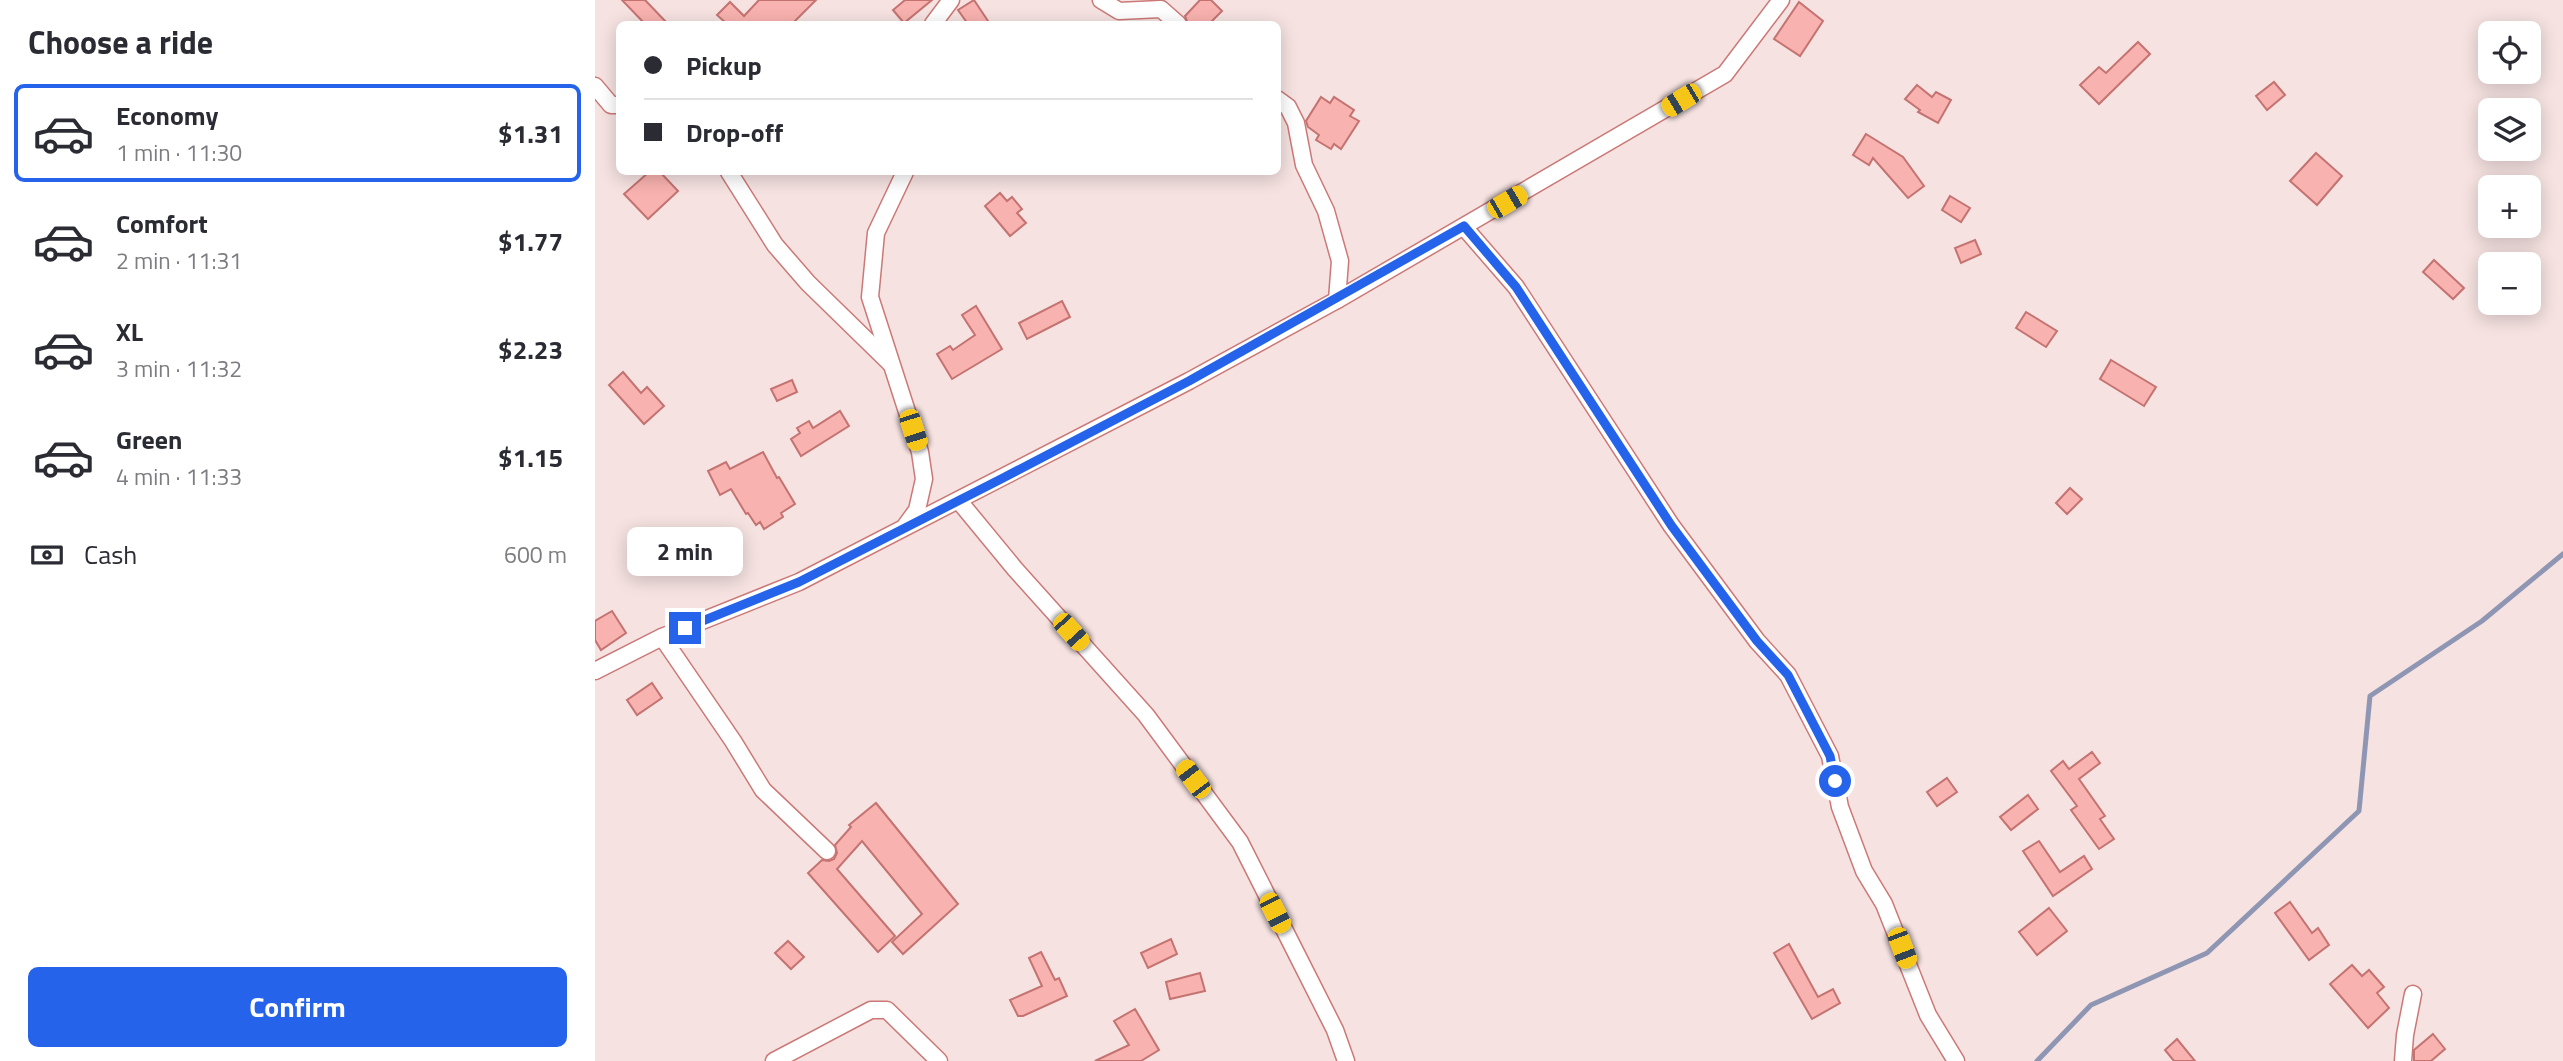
<!DOCTYPE html>
<meta charset="utf-8">
<style>
body{margin:0;font-family:"Titillium Web",sans-serif;background:#f7f7f7;color:#2b2b33;height:100vh;display:flex;flex-direction:column;font-size:26px;white-space:nowrap}
*{box-sizing:border-box;margin:0}
p{font-size:23px;color:#7c7c81}
.icon{flex:none;width:38px;height:38px;fill:none;stroke:currentColor;stroke-width:2;stroke-linecap:round;stroke-linejoin:round}
.map{position:relative;flex:1;overflow:hidden}
.details{display:flex;flex-direction:column;background:#fff;width:595px}
.details>*{flex:none}
.top-card{position:absolute;left:21px;top:21px;width:665px;height:154px;border-radius:10px;box-shadow:0 4px 18px #0003;display:grid;align-content:center;height:154px;padding:0 28px;background:#fff}
.controls{position:absolute;left:1883px;top:21px;display:grid;gap:14px}
.controls a{display:grid;place-items:center;width:63px;height:63px;border-radius:10px;background:#fff;box-shadow:0 4px 18px #0003;font-size:35px}
.end{position:absolute;width:32px;height:32px;margin:-16px;border:9px solid #2563eb;background:#fff;box-shadow:0 0 0 4px #fff}
.from{border-radius:50%}
.bubble{position:absolute;height:49px;border-radius:10px;background:#fff;box-shadow:0 4px 18px #0003;font-size:23px;font-weight:700;line-height:49px;text-align:center}
.car{position:absolute;width:21px;height:42px;margin:-21px -10px;border-radius:9px;box-shadow:0 0 5px 2px #0007;background:linear-gradient(#f5c518 24%,#345 0 40%,#f5c518 0 76%,#345 0 86%,#f5c518 0)}
.top-card b{display:flex;align-items:center;gap:24px;height:66px;font-size:26px}
.top-card b+b{border-top:2px solid #e1e1e2}
.top-card i{width:18px;height:18px;background:#2b2b33}
ul{padding:0;list-style:none}
li{display:flex;align-items:center;gap:21px;height:98px;margin:0 14px 10px;padding:0 14px;border:4px solid transparent;border-radius:10px}
li div{flex:1}
li b{display:block;font-size:26px}
li em{font-style:normal;font-weight:700}
li.active{border-color:#2563eb}
li>.icon{width:63px;height:63px;stroke-width:1.5}
h2{padding:0 28px;font-size:32px;line-height:84px}
.pay{display:flex;align-items:center;gap:18px;height:77px;padding:0 28px;font-size:26px}
.pay p{margin-inline-start:auto}
.button{display:flex;gap:14px;margin-top:auto;padding:14px 28px}
.button a{flex:1;height:80px;border-radius:10px;background:#2563eb;color:#fff;font-size:28px;font-weight:700;line-height:80px;text-align:center}
main{display:flex;flex:1;min-height:0}
.map>svg:first-child{display:block}
</style>
<main>
<section class="details">
<h2>Choose a ride</h2>
<ul>
<li class="active"><svg class="icon" aria-label="car" viewBox="0 0 24 24"><path d="M5 17H2v-5l4-1 3-4h7l3 4 3 1v5h-3M9 17h6M6 11h13"/><circle cx="7" cy="17" r="2"/><circle cx="17" cy="17" r="2"/></svg><div><b>Economy</b><p>1 min · 11:30</p></div><em>$1.31</em></li>
<li><svg class="icon" aria-label="car" viewBox="0 0 24 24"><path d="M5 17H2v-5l4-1 3-4h7l3 4 3 1v5h-3M9 17h6M6 11h13"/><circle cx="7" cy="17" r="2"/><circle cx="17" cy="17" r="2"/></svg><div><b>Comfort</b><p>2 min · 11:31</p></div><em>$1.77</em></li>
<li><svg class="icon" aria-label="car" viewBox="0 0 24 24"><path d="M5 17H2v-5l4-1 3-4h7l3 4 3 1v5h-3M9 17h6M6 11h13"/><circle cx="7" cy="17" r="2"/><circle cx="17" cy="17" r="2"/></svg><div><b>XL</b><p>3 min · 11:32</p></div><em>$2.23</em></li>
<li><svg class="icon" aria-label="car" viewBox="0 0 24 24"><path d="M5 17H2v-5l4-1 3-4h7l3 4 3 1v5h-3M9 17h6M6 11h13"/><circle cx="7" cy="17" r="2"/><circle cx="17" cy="17" r="2"/></svg><div><b>Green</b><p>4 min · 11:33</p></div><em>$1.15</em></li>
</ul>
<div class="pay"><svg class="icon" aria-label="cash" viewBox="0 0 24 24"><path d="M3 7h18v10H3z"/><circle cx="12" cy="12" r="2"/></svg>Cash<p>600 m</p></div>
<div class="button"><a>Confirm</a></div>
</section>
<div class="map">
<svg width="1968" height="1061" viewBox="0 0 1968 1061">
<rect width="100%" height="100%" fill="#f5e2e1"/>
<g fill="none" stroke-linecap="round" stroke-linejoin="round">
<polyline stroke="#8f96b4" stroke-width="5" points="1442,1061 1496,1005 1612,953 1764,811 1775,696 1887,621 1968,554"/>
</g>
<g fill="#f8b2af" stroke="#c47371" stroke-width="2">
<polygon points="27,0 50,0 73,24 50,24"/>
<polygon points="164,0 221,0 197,24 132,24 122,15 135,2 149,16"/>
<polygon points="310,0 337,0 309,23 298,10"/>
<polygon points="379,0 395,24 373,24 363,10"/>
<polygon points="605,0 616,0 627,11 614,24 593,24 590,16"/>
<polygon points="1204,2 1228,21 1205,56 1179,39"/>
<polygon points="1543,42 1555,54 1504,104 1485,85 1504,67 1511,73"/>
<polygon points="1679,82 1690,95 1672,110 1661,96"/>
<polygon points="1322,85 1337,97 1341,92 1356,100 1343,123 1323,112 1325,110 1310,99"/>
<polygon points="726,97 735,103 739,97 759,110 755,116 764,121 746,149 739,144 736,149 721,140 724,135 713,127 711,121"/>
<polygon points="1271,134 1308,157 1329,186 1313,198 1278,158 1274,165 1258,155"/>
<polygon points="1721,153 1747,176 1722,205 1695,181"/>
<polygon points="54,172 65,172 83,191 53,219 29,194"/>
<polygon points="405,193 412,201 417,197 427,209 422,213 431,223 415,236 390,206"/>
<polygon points="1355,196 1375,208 1366,222 1347,210"/>
<polygon points="1380,240 1386,254 1366,263 1360,248"/>
<polygon points="1839,260 1869,288 1858,299 1828,272"/>
<polygon points="467,301 475,317 432,339 424,323"/>
<polygon points="381,306 407,349 357,379 342,354 355,346 358,350 380,335 367,315"/>
<polygon points="1431,312 1462,331 1451,347 1421,328"/>
<polygon points="1516,360 1561,387 1549,406 1505,379"/>
<polygon points="28,372 46,393 52,387 69,406 49,424 14,385"/>
<polygon points="197,380 202,392 182,401 176,389"/>
<polygon points="245,411 254,426 206,456 196,439 205,433 202,428 214,421 218,428"/>
<polygon points="168,452 182,478 184,477 200,504 186,513 188,517 169,529 165,522 161,525 153,513 151,514 136,489 125,495 113,471 131,462 135,469"/>
<polygon points="1475,488 1487,499 1472,514 1461,503"/>
<polygon points="89,534 109,562 94,573 74,546"/>
<polygon points="17,611 31,633 6,650 0,640 0,621"/>
<polygon points="57,683 67,698 42,715 32,700"/>
<polygon points="1497,752 1505,763 1484,779 1510,816 1505,819 1519,839 1504,849 1476,810 1482,806 1456,771 1468,761 1474,769"/>
<polygon points="1352,778 1362,792 1342,806 1332,792"/>
<polygon points="1433,795 1443,809 1416,830 1405,817"/>
<polygon points="281,803 363,904 308,954 297,942 327,914 267,841 242,869 300,936 283,952 213,873 227,860 234,861 239,859 242,853 240,845 256,827 254,825"/>
<polygon points="1444,841 1465,872 1489,856 1497,869 1458,896 1428,851"/>
<polygon points="1695,902 1717,933 1723,928 1734,945 1714,960 1680,913"/>
<polygon points="1454,908 1472,931 1442,955 1424,932"/>
<polygon points="576,939 582,954 553,968 546,953"/>
<polygon points="193,941 209,957 196,969 180,953"/>
<polygon points="1194,944 1223,997 1238,989 1245,1003 1217,1019 1179,953"/>
<polygon points="446,952 460,980 464,978 472,996 428,1016 423,1016 415,1000 447,986 434,958"/>
<polygon points="1757,965 1767,976 1774,970 1789,987 1782,993 1794,1008 1773,1028 1735,984"/>
<polygon points="605,973 610,991 575,999 571,982"/>
<polygon points="540,1009 564,1050 546,1061 500,1061 534,1045 519,1021"/>
<polygon points="1838,1034 1850,1049 1836,1061 1819,1061 1819,1050"/>
<polygon points="1582,1039 1600,1061 1579,1061 1570,1050"/>
</g>
<g fill="none" stroke-linecap="round" stroke-linejoin="round">
<g stroke="#cb7977" stroke-width="19">
<g id="minor">
<polyline points="506,0 524,11 566,9 583,24"/>
<polyline points="338,24 356,0"/>
<polyline points="0,86 16,105 24,105"/>
<polyline points="682,99 693,107 701,123 709,165 731,211 745,261 742,300"/>
<polyline points="134,172 180,245 213,283 296,364"/>
<polyline points="310,172 281,233 275,297 325,452 329,479 322,510 311,525"/>
<polyline points="869,227 921,287 1076,525 1162,641 1193,675 1235,756 1245,807 1269,871 1289,904 1333,1015 1361,1061"/>
<polyline points="364,501 420,569 551,715 645,842 740,1030 751,1061"/>
<polyline points="67,637 138,741 168,790 232,851"/>
<polyline points="0,671 67,637 204,582 594,381 742,300 1130,74 1186,0"/>
<polyline points="179,1061 276,1010 292,1010 344,1061"/>
<polyline points="1808,1061 1810,1035 1818,994"/>
</g>
</g>
<use href="#minor" stroke="#fff" stroke-width="16"/>
</g>
<g fill="none" stroke-linecap="round" stroke-linejoin="round">
<polyline stroke="#2563eb" stroke-width="9" points="90,628 204,582 408,478 594,381 869,226 921,287 1076,525 1162,641 1193,675 1235,756 1240,781"/>
</g>
</svg>
<div class="controls">
<a><svg class="icon" aria-label="locate" viewBox="0 0 24 24"><circle cx="12" cy="12" r="6"/><path d="M12 2v4M12 18v4M2 12h4M18 12h4"/></svg></a>
<a><svg class="icon" aria-label="layers" viewBox="0 0 24 24"><path d="M12 4l9 5-9 5-9-5zM3 14l9 5 9-5"/></svg></a>
<a>+</a>
<a>−</a>
</div>
<i class="end from" style="left:1240px;top:781px"></i>
<i class="end" style="left:90px;top:628px"></i>
<div class="bubble" style="left:32px;top:527px;width:116px">2 min</div>
<i class="car" style="left:1086px;top:100px;rotate:239deg"></i>
<i class="car" style="left:912px;top:202px;rotate:60deg"></i>
<i class="car" style="left:318px;top:430px;rotate:162deg"></i>
<i class="car" style="left:476px;top:632px;rotate:138deg"></i>
<i class="car" style="left:598px;top:779px;rotate:323deg"></i>
<i class="car" style="left:680px;top:913px;rotate:153deg"></i>
<i class="car" style="left:1307px;top:948px;rotate:159deg"></i>
<div class="top-card">
<b><i class="from"></i>Pickup</b>
<b><i></i>Drop-off</b>
</div>
</div>
</main>
